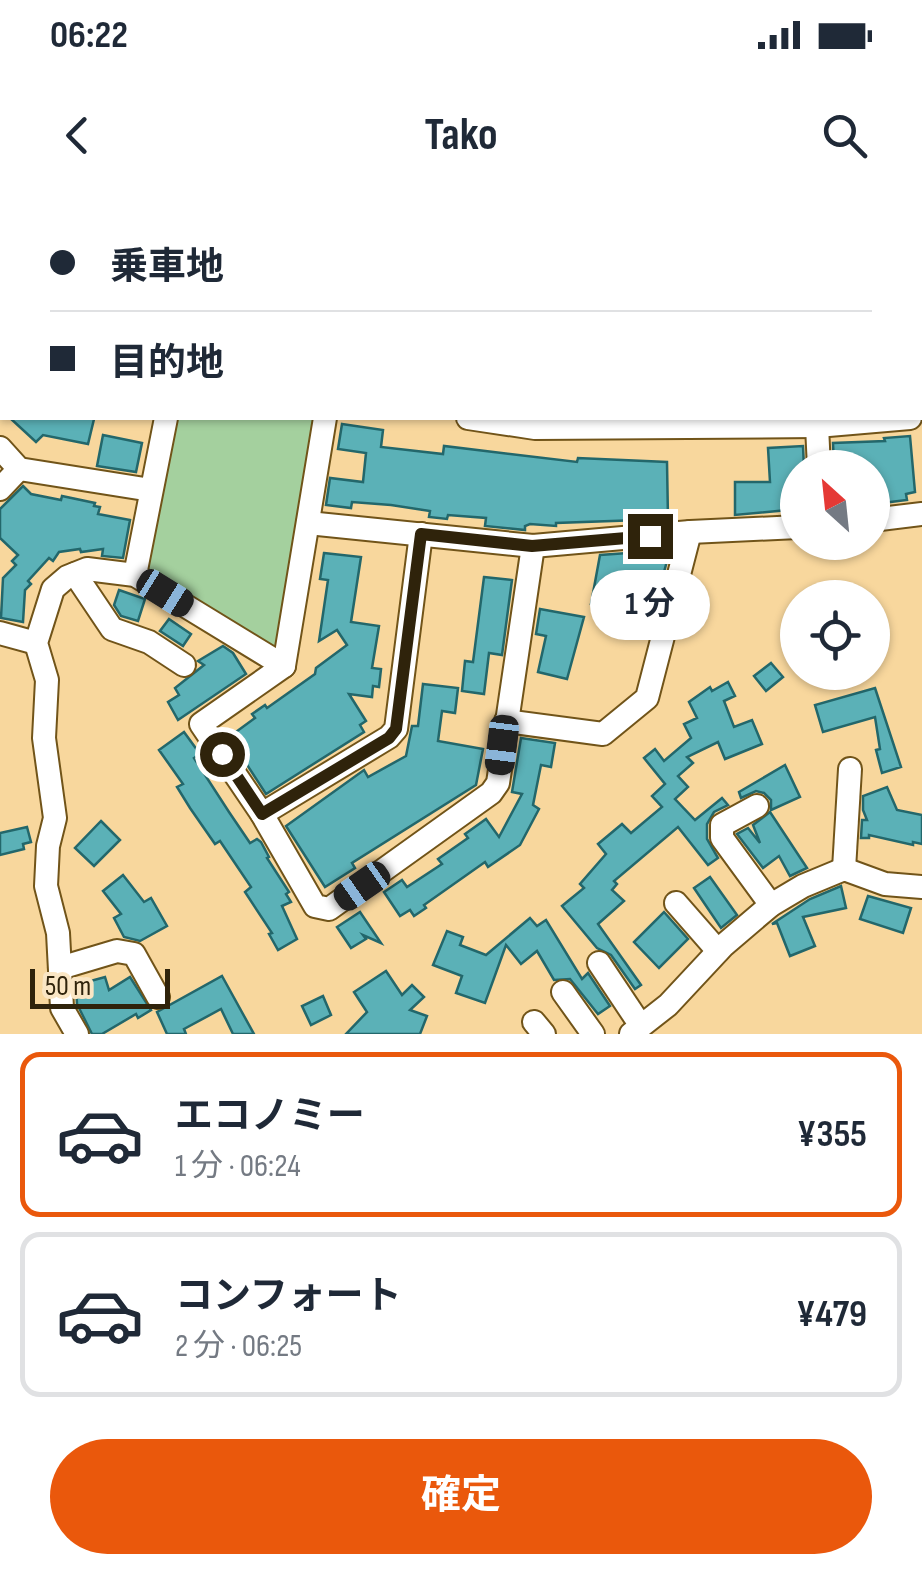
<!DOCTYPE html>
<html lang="ja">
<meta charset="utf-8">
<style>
body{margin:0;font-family:"Sofia Sans Condensed","Noto Sans JP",sans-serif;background:#f2f2f3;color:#1f2937;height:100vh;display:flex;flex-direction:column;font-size:38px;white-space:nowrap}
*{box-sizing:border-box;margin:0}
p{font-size:32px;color:#747a83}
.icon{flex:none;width:55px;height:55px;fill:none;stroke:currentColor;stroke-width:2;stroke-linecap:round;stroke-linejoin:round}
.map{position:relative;height:834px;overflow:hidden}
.drawer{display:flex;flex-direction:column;background:#fff;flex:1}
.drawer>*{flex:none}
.top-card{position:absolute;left:0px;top:0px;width:922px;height:220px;box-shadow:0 2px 8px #0004;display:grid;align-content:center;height:220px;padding:0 50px;background:#fff}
.needle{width:65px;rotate:333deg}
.buttons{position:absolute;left:780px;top:250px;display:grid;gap:20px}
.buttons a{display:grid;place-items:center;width:110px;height:110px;border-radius:50%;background:#fff;box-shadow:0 2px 8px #0004;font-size:50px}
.scale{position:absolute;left:30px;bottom:25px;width:140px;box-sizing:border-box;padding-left:10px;border:5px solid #2f230b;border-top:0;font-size:28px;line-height:35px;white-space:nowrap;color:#2f230b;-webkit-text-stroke:8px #fae6c4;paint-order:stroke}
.end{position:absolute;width:45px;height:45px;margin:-22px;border:12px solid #2f230b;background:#fff;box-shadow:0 0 0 5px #fff}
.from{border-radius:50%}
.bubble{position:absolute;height:70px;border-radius:35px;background:#fff;box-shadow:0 2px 8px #0004;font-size:32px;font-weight:700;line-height:70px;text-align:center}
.car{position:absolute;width:30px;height:60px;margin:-30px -15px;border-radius:12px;box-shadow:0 0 8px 2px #0007;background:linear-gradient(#222 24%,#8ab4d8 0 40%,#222 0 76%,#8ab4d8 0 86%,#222 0)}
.top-card b{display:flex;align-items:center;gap:35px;height:95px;font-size:38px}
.top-card b+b{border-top:2px solid #e0e1e3}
.top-card i{width:25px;height:25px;background:#1f2937}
ul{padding:18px 0 0;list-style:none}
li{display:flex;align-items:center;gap:30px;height:165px;margin:0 20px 15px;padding:0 30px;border:5px solid #e0e1e3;border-radius:20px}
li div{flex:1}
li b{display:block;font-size:38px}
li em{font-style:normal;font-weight:700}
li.current{border-color:#ea580c}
li>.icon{width:90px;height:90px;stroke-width:1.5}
.action{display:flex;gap:20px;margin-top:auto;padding:20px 50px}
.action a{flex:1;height:115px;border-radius:60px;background:#ea580c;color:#fff;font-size:40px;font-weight:700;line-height:115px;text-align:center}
.status{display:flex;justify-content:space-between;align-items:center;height:70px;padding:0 50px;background:#fff;direction:ltr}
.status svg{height:28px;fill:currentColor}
header{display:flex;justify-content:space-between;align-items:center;height:130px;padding:0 50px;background:#fff;font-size:45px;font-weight:700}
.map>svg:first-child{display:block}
</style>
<div class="status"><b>06:22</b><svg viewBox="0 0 49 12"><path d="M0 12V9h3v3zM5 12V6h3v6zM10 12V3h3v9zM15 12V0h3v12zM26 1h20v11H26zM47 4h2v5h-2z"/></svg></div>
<header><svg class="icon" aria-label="back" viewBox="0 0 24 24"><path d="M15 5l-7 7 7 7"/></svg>Tako<svg class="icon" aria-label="search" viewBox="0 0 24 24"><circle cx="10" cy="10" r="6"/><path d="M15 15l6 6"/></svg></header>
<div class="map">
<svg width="922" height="834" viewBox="0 0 922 834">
<rect width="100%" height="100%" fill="#f8d79d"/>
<polygon fill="#a4d09e" points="173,218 319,218 282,456 144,371"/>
<g fill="#5bb1b7" stroke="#23676b" stroke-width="2.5">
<polygon points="10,218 85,218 94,219 88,244 43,235 36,242"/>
<polygon points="342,224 383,230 381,247 443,254 444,246 577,262 578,258 667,262 668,319 556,323 556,326 530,324 525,326 525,330 485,326 486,318 448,315 447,319 429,317 430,311 391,305 352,302 351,308 326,305 330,278 363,282 366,253 338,249"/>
<polygon points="103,235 142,243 136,272 97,266"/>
<polygon points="910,236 915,292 906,294 907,300 882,303 877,272 872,272 872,268 834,268 833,243 885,241 884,238"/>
<polygon points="803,246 804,268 798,268 798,309 735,315 735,282 770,282 768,248"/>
<polygon points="23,286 31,294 61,300 62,296 95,303 94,306 100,307 98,314 130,320 123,358 102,356 103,349 81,352 80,349 59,352 53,361 49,358 28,381 31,384 25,390 23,422 1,418 3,378 16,365 12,361 18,355 0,338 0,309"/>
<polygon points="670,350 661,383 626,378 618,411 591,404 600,355"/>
<polygon points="324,353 361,357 351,422 379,426 372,468 381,469 379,487 373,486 372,497 349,494 366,521 360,525 364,532 266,594 229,537 255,518 252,514 265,505 267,508 315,474 316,468 347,445 337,430 319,441 328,380 320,379"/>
<polygon points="484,377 512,380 502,455 489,453 484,494 462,491 465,461 473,462"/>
<polygon points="119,390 145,399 138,421 121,416 114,405"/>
<polygon points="540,409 584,417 567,479 538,472 546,436 536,434"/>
<polygon points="169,419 191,434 183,446 160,431"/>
<polygon points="223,446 233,453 246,474 178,520 168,502 179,495 175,488 204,465 198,461"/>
<polygon points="771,463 783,477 766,491 754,476"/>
<polygon points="728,482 735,496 724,501 734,527 752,520 762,544 725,559 718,542 687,557 693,563 678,576 688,587 675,599 695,620 722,598 728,605 714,612 707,624 707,639 718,658 708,665 678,627 614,681 617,684 612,690 624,701 598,724 641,785 635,789 611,755 597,748 562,706 584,688 580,684 606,654 598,644 622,624 631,633 662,607 652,596 665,584 644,558 655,549 664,561 691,538 684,524 697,518 689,502 710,487 712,491"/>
<polygon points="423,484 458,488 455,513 442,511 438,541 483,549 476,585 352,663 355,668 325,687 286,626 364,570 368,577 406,556 412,526 418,526"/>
<polygon points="875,488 901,567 882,573 876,550 880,549 875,517 823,532 815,505"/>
<polygon points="184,532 200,554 194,558 229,612 250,643 257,639 261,642 269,657 267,658 289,692 286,694 291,702 282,706 297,739 278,750 269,734 272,733 245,692 251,687 220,641 215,644 190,608 177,587 183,584 159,550"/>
<polygon points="521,538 555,543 551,567 541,565 533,605 539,609 520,645 488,667 485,662 424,705 426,708 414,716 410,710 400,716 384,692 402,680 407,687 442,664 438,659 468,638 465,634 486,619 499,637 522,594 512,592"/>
<polygon points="785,565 800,597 771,610 771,600 764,593 756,591 741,598 739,592"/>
<polygon points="887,587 897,610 922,615 922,644 913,642 913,645 869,635 869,638 861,638 862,620 867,620 863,610 863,596"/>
<polygon points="770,612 807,668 790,676 779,656 763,668 737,634 748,628 760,643 753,625"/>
<polygon points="101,621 120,640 94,666 75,648"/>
<polygon points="27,627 31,642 23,644 24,649 0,655 0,633"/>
<polygon points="123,675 144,702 151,698 167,726 140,741 124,737 114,718 121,714 103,691"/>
<polygon points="710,677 737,715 721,728 694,688"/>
<polygon points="841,686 846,708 803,717 815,746 790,756 777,723 772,724 810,699"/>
<polygon points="868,696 911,708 903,733 860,719"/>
<polygon points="360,712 381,743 363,735 366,739 351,748 337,727"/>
<polygon points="664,712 688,739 659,768 634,742"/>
<polygon points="530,718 537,726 546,720 582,779 588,773 610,806 598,814 570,779 554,780 537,751 521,764 506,745 485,803 456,793 462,776 433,765 447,731 463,737 460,745 486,755"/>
<polygon points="386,771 402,795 412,785 424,797 410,810 427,816 420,834 346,834 367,812 354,792"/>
<polygon points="222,776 254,834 233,834 221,809 184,829 186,834 167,834 157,812"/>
<polygon points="105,777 109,790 130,777 151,810 138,818 136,814 102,834 92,834 77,804 76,785"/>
<polygon points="323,796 331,815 311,825 302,806"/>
</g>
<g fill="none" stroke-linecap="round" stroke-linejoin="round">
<g stroke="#715419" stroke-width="26">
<g id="minor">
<polyline points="254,0 258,2"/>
<polyline points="914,0 914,2"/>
<polyline points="145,2 147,0"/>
<polyline points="357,2 358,0"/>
<polyline points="437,2 437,0"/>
<polyline points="578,2 578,0"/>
<polyline points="920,75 921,88"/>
<polyline points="0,97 2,98"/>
<polyline points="0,153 2,151"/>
<polyline points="325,218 284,466 201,524 262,614 315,706 329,709 491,593 498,583 533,346"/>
<polyline points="468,218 535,228 817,226 910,218"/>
<polyline points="817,226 819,268"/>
<polyline points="0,248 19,269 151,290"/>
<polyline points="0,289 19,269"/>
<polyline points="872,320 922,314"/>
<polyline points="308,323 533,346 690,332 798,327"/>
<polyline points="75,374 112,429 149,442 184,465"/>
<polyline points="135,375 166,218"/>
<polyline points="0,433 36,443"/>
<polyline points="506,521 603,534 647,498 690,332"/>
<polyline points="757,606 722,625 722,638 771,705"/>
<polyline points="262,614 389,537 396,529 421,334"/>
<polyline points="844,669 850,569"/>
<polyline points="676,703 718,751"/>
<polyline points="599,763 641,826"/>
<polyline points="60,768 117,751 134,754 158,797"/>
<polyline points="563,792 593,834"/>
<polyline points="534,822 544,834"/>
<polyline points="77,834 62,808 58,733 46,686 48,646 55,618 44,538 47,480 36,443 53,389 67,377 87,369 135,375 284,466"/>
<polyline points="631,834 668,805 724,745 771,705 803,686 844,669 885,684 922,687"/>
</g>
</g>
<use href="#minor" stroke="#fff" stroke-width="22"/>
<g stroke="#9c855a" stroke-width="9">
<g id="rail">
<polyline points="0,69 2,70"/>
<polyline points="920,184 922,184"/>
</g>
</g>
<use href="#rail" stroke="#fae6c4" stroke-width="5" stroke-dasharray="15" stroke-linecap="butt"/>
</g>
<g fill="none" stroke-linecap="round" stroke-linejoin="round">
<polyline stroke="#2f230b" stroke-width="12" points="222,554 262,614 389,538 396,529 421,334 532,346 650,336"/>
</g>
</svg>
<div class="buttons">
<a><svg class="needle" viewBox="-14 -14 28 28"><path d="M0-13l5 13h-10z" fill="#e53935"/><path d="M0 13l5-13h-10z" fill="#747a83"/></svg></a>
<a><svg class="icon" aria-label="locate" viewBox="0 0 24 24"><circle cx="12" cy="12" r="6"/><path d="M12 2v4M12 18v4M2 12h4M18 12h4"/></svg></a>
</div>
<div class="scale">50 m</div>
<i class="end from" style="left:222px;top:554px"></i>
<i class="end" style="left:650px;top:336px"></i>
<div class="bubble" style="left:590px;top:370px;width:120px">1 分</div>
<i class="car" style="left:165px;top:393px;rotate:122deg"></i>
<i class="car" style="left:502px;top:545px;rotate:187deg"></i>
<i class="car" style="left:362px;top:686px;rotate:235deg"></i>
<div class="top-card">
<b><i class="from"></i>乗車地</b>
<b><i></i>目的地</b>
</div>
</div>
<section class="drawer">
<ul>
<li class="current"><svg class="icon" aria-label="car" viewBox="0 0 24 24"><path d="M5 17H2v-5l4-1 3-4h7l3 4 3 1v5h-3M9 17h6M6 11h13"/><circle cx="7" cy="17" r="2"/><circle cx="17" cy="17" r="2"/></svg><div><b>エコノミー</b><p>1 分 · 06:24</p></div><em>¥355</em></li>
<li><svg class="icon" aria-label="car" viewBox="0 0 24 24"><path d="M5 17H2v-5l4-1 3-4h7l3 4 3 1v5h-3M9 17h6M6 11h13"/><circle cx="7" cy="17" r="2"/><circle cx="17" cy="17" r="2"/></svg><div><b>コンフォート</b><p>2 分 · 06:25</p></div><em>¥479</em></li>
</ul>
<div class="action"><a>確定</a></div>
</section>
